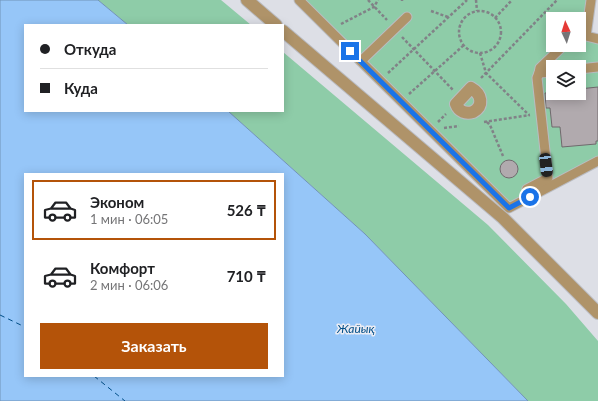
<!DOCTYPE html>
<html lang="ru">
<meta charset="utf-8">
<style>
body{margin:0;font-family:Lato,sans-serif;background:#f2f2f2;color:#202124;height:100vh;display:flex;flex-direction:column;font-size:15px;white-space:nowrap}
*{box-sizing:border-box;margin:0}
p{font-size:13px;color:#757577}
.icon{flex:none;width:22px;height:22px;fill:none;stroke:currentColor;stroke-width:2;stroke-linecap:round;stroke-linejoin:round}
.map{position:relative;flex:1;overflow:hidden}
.side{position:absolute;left:24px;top:173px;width:260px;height:204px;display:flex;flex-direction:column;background:#fff;border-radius:0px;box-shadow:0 2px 10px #0003}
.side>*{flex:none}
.top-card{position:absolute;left:24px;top:24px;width:260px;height:88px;border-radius:0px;box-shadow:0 2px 10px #0003;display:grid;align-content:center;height:88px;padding:0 16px;background:#fff}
.needle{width:26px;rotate:356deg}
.fabs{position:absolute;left:546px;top:12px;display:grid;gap:8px}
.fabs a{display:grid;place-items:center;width:40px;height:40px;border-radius:0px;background:#fff;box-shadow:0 2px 10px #0003;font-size:20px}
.end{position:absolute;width:18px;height:18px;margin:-9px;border:5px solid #1a73e8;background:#fff;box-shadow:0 0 0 2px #fff}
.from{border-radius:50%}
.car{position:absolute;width:12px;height:24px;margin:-12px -6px;border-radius:5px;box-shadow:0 0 3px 1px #0007;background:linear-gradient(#222 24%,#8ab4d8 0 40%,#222 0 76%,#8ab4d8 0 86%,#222 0)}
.top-card b{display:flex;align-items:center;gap:14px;height:38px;font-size:15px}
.top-card b+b{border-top:1px solid #e0e0e0}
.top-card i{width:10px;height:10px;background:#202124}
ul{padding:7px 0 0;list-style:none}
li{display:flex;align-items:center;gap:12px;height:60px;margin:0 8px 6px;padding:0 8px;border:2px solid transparent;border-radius:0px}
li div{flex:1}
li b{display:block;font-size:15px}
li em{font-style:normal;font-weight:700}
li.active{border-color:#b45309}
li>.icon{width:36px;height:36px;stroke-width:1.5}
.primary-button{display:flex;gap:8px;margin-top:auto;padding:8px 16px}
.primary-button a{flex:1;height:46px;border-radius:0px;background:#b45309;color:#fff;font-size:16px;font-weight:700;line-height:46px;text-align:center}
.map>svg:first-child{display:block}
</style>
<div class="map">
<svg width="598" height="401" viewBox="0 0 598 401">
<rect width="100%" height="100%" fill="#dddfe6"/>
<g fill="#8ecca8" fill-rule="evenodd">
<polygon points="98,0 221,0 251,25 128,25"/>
<path d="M306,0H587L581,39L598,44V156L510,202ZM553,19H579V45H553ZM553,67H579V93H553Z"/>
<polygon points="283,52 488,225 566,304 598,341 598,401 528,401 365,234 228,111 283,111"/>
</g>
<path fill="#96c6f8" stroke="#7193b7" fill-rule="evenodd" d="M0,0H98L128,25H25V111H228L365,234L528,401H0ZM25,174H283V376H25Z"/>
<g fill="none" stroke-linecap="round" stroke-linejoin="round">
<g stroke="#004e88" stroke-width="1" stroke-dasharray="5 4" stroke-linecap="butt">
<polyline points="0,315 25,327"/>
<polyline points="94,376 125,401"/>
</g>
</g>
<g fill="#b1aaae" stroke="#70696d">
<polygon points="598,87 598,141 596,141 596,144 562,147 560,127 552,127 550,108 546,108 545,93 579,93 579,89"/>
<circle cx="509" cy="169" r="9"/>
</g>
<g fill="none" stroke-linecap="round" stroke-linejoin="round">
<g stroke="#babcc2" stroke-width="11">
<g id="lane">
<polyline points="299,0 509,208 598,161"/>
<polyline points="591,0 586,36 598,39"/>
<polyline points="361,61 407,17"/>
<polyline points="579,69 598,67"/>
<polyline points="539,73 553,72"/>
<polyline points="530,197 527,189 548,178 537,78 539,73 540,68 564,45"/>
</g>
</g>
<g stroke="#babcc2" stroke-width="14">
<g id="street">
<polyline points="247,0 276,25"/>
<polyline points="283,31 503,218 598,313"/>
<path d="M471,88C482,94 484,106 473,112C466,114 459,112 456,104Z"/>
</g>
</g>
<g stroke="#818287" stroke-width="2.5" stroke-dasharray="3 2" stroke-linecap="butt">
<polyline points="368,0 387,20"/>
<polyline points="402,0 402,1"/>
<polyline points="476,0 477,11"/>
<polyline points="431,11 448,17"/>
<circle cx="480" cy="32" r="21"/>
<polyline points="495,18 512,0"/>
<polyline points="341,24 374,7 378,0"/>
<polyline points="402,37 453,90"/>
<polyline points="480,53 486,73 529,115"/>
<polyline points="388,73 467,0"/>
<polyline points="481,78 557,0"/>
<polyline points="409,94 464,45"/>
<polyline points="438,122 446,114"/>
<polyline points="484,122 530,115"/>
<polyline points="487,122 490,125 503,156"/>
<polyline points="444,128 459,126"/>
</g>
<use href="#lane" stroke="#af9369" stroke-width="9"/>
<use href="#street" stroke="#af9369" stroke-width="12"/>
</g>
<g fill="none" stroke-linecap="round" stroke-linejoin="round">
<polyline stroke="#1a73e8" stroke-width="5" points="350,51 509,208 530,197"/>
</g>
<g text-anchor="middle" stroke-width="3" stroke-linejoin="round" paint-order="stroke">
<g font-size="12" font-style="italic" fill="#004e88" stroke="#ebecf3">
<text x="356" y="333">Жайық</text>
</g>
</g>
</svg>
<div class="fabs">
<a><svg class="needle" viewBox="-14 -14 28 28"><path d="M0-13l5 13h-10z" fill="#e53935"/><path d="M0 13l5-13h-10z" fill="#757577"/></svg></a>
<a><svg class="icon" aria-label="layers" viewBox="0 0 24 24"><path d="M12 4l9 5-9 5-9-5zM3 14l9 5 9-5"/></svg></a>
</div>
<i class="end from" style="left:530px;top:197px"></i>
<i class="end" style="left:350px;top:51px"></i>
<i class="car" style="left:546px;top:165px;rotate:173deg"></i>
<div class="top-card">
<b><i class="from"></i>Откуда</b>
<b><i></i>Куда</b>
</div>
<section class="side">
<ul>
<li class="active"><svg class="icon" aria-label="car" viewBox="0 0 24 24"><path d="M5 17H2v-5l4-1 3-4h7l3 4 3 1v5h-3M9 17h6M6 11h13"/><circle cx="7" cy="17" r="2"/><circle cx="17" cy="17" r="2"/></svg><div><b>Эконом</b><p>1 мин · 06:05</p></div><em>526 ₸</em></li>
<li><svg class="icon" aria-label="car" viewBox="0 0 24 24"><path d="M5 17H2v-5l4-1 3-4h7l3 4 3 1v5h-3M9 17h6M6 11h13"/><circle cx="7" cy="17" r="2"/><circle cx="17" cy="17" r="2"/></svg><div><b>Комфорт</b><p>2 мин · 06:06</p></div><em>710 ₸</em></li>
</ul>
<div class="primary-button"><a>Заказать</a></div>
</section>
</div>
